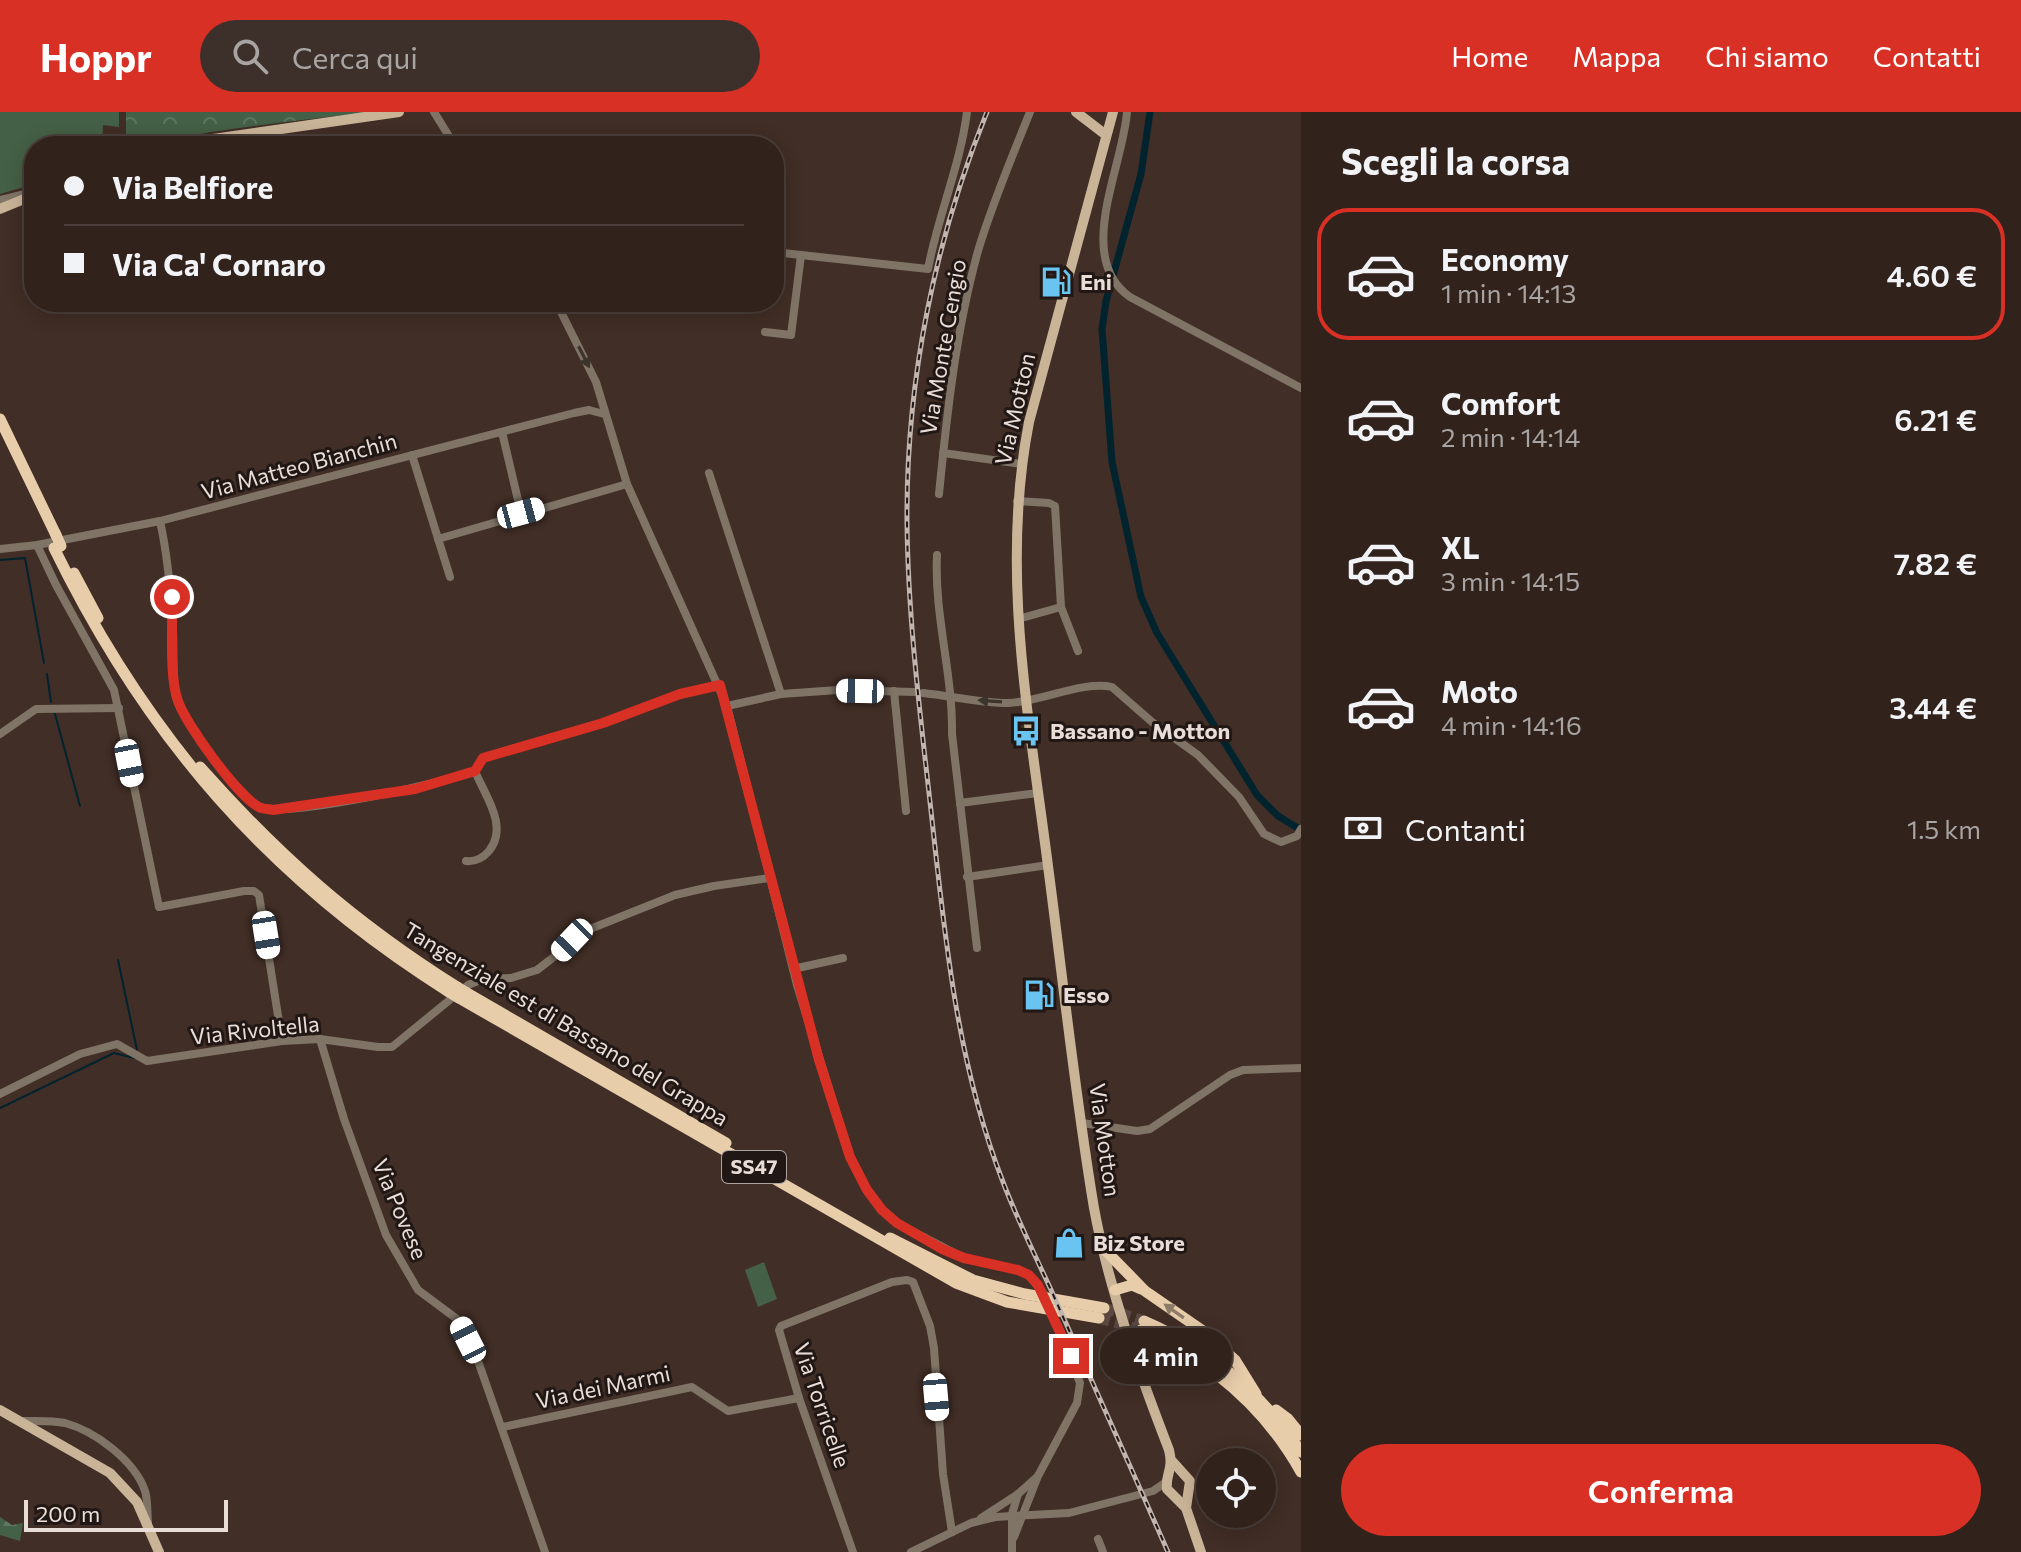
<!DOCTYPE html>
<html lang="it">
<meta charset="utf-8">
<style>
body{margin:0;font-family:Commissioner,sans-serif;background:#3d2f29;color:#f1f3f6;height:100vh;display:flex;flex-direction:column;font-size:30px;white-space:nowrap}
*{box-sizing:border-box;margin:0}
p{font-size:26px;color:#a8a4a3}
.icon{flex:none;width:44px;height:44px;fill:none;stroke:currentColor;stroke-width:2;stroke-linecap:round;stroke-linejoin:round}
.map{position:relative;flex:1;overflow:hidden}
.side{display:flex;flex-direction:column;background:#31221c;width:720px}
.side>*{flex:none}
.guide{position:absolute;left:24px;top:24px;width:760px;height:176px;border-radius:32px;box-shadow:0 4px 20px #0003,0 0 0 2px #4c3f3b;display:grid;align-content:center;height:176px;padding:0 40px;background:#31221c}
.tools{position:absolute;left:1196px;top:1336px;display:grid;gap:16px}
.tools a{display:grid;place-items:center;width:80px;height:80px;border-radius:50%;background:#31221c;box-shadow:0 4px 20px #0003,0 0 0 2px #4c3f3b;font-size:40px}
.scale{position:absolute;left:24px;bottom:20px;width:204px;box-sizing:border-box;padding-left:8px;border:4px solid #eaddd8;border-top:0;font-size:22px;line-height:28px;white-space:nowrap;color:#eaddd8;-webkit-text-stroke:6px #211815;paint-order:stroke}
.end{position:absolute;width:36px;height:36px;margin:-18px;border:10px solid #d93025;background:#fff;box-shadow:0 0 0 4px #fff}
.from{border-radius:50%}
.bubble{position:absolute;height:56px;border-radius:28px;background:#31221c;box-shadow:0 4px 20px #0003,0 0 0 2px #4c3f3b;font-size:26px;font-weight:600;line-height:56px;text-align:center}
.car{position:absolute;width:24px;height:48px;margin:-24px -12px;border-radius:10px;box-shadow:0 0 6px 2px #0007;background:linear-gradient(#fff 24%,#345 0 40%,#fff 0 76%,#345 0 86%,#fff 0)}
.guide b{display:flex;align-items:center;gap:28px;height:76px;font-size:30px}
.guide b+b{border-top:2px solid #4c3f3b}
.guide i{width:20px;height:20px;background:#f1f3f6}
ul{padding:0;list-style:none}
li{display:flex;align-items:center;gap:24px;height:132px;margin:0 16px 12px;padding:0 24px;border:4px solid transparent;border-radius:32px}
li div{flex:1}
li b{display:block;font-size:30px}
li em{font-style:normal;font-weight:600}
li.selected{border-color:#d93025}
li>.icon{width:72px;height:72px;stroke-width:1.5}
h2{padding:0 40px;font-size:36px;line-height:96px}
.pay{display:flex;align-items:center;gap:20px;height:88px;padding:0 40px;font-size:30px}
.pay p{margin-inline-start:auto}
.button{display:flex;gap:16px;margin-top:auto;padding:16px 40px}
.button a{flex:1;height:92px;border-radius:48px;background:#d93025;color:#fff;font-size:32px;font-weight:600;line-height:92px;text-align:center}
header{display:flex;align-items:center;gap:48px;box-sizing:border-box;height:112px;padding:0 40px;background:#d93025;color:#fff}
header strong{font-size:38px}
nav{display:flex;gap:44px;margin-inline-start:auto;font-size:28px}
.search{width:560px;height:72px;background:#3d2f29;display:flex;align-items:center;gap:20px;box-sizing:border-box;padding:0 28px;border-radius:44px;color:#a8a4a3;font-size:30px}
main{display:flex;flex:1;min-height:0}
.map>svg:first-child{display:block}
</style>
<header>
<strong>Hoppr</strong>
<div class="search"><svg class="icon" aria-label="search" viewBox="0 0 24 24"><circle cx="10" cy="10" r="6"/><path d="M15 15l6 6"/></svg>Cerca qui</div>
<nav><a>Home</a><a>Mappa</a><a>Chi siamo</a><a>Contatti</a></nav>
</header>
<main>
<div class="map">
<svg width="1301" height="1440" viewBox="0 0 1301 1440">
<defs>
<pattern id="forest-firs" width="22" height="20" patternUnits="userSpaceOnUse" patternTransform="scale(2)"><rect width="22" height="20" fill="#446046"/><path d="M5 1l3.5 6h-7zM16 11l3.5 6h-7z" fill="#5f7660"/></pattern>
<pattern id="park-crowns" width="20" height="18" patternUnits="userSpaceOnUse" patternTransform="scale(2)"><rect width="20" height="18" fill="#446046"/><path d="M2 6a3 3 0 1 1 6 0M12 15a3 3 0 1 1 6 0" fill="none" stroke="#5f7660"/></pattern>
</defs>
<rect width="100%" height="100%" fill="#412e26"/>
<g fill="#446046">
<polygon points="0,0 119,0 119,15 103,13 102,34 34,34 34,72 0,82"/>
<polygon points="764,1150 777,1187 758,1195 745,1158"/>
</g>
<polygon fill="url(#forest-firs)" points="0,1405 12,1413 23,1411 20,1429 0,1423"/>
<path fill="url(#park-crowns)" d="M126,0H372C318,6 265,12 211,20C182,25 154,34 126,34Z"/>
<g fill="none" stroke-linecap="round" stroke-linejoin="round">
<g stroke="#00232e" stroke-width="2">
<polyline points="0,448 25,446 44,551"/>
<polyline points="47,562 51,590"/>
<polyline points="55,602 80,694"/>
<polyline points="118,848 137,938"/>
<polyline points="0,996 114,941 134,946"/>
</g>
<polyline stroke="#00232e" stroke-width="7" points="1150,0 1141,62 1106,189 1102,217 1112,350 1141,485 1157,521 1257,683 1278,704 1301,718"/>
<g stroke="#5a4841" stroke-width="11" stroke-dasharray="11 5.5" stroke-linecap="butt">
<polyline points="1104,1196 1144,1209"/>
<polyline points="1099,1206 1141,1218"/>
</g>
<g stroke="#7f7466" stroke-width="8">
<polyline points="434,0 455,34"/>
<path d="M1127,0C1123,55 1074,146 1130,185L1301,276"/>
<polyline points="0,88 29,81"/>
<path d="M774,140L928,157C938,103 960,55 967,0"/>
<polyline points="556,190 596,270 627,372 727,594 797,873 850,1045 867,1078 882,1098 897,1111 964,1146 1018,1158 1029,1163 1043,1181"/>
<polyline points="765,220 791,223 801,143"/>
<polyline points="502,320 521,401"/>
<polyline points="943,341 1021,352"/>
<polyline points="412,343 450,465"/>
<polyline points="709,361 781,582"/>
<path d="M939,382C947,301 956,218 978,139C992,92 1012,45 1030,0"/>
<polyline points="1017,389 1049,391 1055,394 1061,495 1078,539"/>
<path d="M160,409C168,445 171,481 173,518C174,540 172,563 176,585C181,606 240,687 260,695C287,706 445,671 475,659"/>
<polyline points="438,427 627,372"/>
<polyline points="37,433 56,473 114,578 159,795 244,779 254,779 259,783 282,929"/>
<polyline points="0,437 37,433 160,409 574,301 589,298 604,302"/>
<path d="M937,443C934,503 953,562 952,622L977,836"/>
<polyline points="1018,507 1061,495"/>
<polyline points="894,579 906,699"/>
<path d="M923,581C951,584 980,591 1009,591C1039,590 1085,568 1112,575L1152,610L1198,643L1239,685L1264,722L1281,730L1297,724L1301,717"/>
<polyline points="727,594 781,582 838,578 915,580"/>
<polyline points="0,622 36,597 119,596"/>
<polyline points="475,659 483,646 603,611 680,582 720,573"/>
<polyline points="960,691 1038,681"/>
<path d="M466,749C476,750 483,746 489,739C509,714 485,684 475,659"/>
<polyline points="967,765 1048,753"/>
<polyline points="793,857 843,846"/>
<polyline points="320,927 344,1007 386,1123 418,1178 457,1207 478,1249 545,1440"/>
<polyline points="0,982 80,942 117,932 147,949 282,929 320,927 378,935 392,935 468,873 483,867 511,866 537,858 590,817 675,783 714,774 769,766"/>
<polyline points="1082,1011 1137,1019 1150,1017 1230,963 1243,958 1301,956"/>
<path d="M21,1309C36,1309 51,1308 65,1311C95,1319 135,1349 145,1379C148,1388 147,1400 148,1410"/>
<polyline points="503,1315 692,1275 728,1299 799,1286"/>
<polyline points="981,1406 1018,1382 1037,1365"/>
<polyline points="1014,1425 1038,1364 1077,1291 1080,1271 1062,1223"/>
<polyline points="1098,1427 1103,1440"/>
<polyline points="853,1440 799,1286 779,1218 781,1214 892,1170 907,1168 913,1170 930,1214 934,1236 943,1362 952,1420"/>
<polyline points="911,1440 971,1411 995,1405 1069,1401 1153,1379 1166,1370"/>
<polyline points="1012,1440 1012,1402 1018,1382"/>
</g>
<g stroke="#cab498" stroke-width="10">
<polyline points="1076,0 1106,23"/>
<path d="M1113,0L1029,310C1000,459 1029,605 1048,754C1063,868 1075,983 1094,1096C1109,1178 1139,1260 1169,1338C1174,1358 1165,1362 1167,1377L1186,1396L1201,1440"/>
<polyline points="164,34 399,0"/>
<polyline points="0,97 34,83"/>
<polyline points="0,1298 110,1361 137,1390 159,1440"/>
<polyline points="1172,1349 1190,1369 1186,1396"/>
</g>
<g stroke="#e8cdab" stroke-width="11">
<polyline points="0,307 56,423"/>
<path d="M54,436C147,626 269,767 449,880"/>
<polyline points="74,461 98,506"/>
<path d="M200,655C280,745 354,810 457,875"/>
<polyline points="467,881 726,1031"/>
<polyline points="459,886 956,1171 1007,1190 1099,1206"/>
<polyline points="890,1126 973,1168 1025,1182 1104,1196"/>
<polyline points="1104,1137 1145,1179 1203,1219 1235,1248 1256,1282"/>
<polyline points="1115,1178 1132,1173 1141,1177"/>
<path d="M1144,1209C1211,1238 1261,1280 1301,1340"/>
<path d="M1141,1218C1209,1248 1264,1294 1301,1360"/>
<polyline points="1276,1298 1288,1307 1301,1323"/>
</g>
<g stroke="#c2b4ae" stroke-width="5">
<path id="rail" d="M987,0C934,130 906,270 907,410C908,513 922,616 933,717C946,837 959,957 1003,1070C1017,1107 1035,1143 1052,1180C1090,1266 1130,1353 1168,1440"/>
</g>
<use href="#rail" stroke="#211815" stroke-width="2" stroke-dasharray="6" stroke-linecap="butt"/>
<polyline stroke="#7f7466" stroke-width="8" points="1043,1181 1062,1223"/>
<g stroke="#e8cdab" stroke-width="11">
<polyline points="56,423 61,434"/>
<polyline points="457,875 467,881"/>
<polyline points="449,880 459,886"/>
</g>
</g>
<defs><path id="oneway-solid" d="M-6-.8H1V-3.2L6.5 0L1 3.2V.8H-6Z" transform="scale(2)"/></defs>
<g fill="#3d342d">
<use href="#oneway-solid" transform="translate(584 245) rotate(63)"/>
<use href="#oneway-solid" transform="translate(990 589) rotate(-176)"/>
</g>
<use fill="#8e7c68" href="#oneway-solid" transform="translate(1174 1199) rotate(-145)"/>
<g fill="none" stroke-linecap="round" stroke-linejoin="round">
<path stroke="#d93025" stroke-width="10" d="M172,485C173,512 169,566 178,589C185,611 240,688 261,696C265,697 269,697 273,698L415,677L475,659L483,646L603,611L680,582L720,573L819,948L850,1045L867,1078L882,1098L897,1111L942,1137L964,1146L1018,1158L1029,1163L1038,1173L1071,1244"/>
</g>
<defs>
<g id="fuel-bare" transform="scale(2.4)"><path d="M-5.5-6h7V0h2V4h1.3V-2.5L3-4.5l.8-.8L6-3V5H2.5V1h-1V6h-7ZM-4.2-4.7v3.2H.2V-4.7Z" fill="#69c4f1" stroke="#211815" stroke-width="2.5" paint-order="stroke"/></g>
<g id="bus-bare" transform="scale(2.4)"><path d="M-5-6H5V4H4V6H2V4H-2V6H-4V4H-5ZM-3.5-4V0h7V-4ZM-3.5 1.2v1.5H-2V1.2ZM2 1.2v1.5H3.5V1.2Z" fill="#69c4f1" stroke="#211815" stroke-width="2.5" paint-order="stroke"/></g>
<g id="shop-bare" transform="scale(2.4)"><path d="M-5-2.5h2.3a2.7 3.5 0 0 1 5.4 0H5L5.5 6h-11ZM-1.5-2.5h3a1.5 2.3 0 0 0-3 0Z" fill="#69c4f1" stroke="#211815" stroke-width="2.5" paint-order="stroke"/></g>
</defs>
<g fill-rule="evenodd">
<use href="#fuel-bare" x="1056" y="170"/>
<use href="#bus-bare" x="1026" y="619"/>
<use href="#fuel-bare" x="1039" y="883"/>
<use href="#shop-bare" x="1069" y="1131"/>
</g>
<g text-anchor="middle" stroke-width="6" stroke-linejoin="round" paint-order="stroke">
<rect fill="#211815" stroke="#aea29e" stroke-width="2" x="722" y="1039" width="64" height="32" rx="6"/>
<g font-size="20" font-weight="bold" fill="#eaddd8">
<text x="754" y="1062">SS47</text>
</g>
<g font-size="22" font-weight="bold" fill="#eaddd8" stroke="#211815" text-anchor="start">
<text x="1080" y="178">Eni</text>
<text x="1050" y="627">Bassano - Motton</text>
<text x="1063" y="891">Esso</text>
<text x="1093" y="1139">Biz Store</text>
</g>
<g font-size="22" fill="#eaddd8" stroke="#211815">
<text transform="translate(943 235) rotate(-80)" y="8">Via Monte Cengio</text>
<text transform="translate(1015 297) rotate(-77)" y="8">Via Motton</text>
<text transform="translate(299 354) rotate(-15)" y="8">Via Matteo Bianchin</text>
<text transform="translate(566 912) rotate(31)" y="8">Tangenziale est di Bassano del Grappa</text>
<text transform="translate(255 918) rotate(-6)" y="8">Via Rivoltella</text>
<text transform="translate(1105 1028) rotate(82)" y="8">Via Motton</text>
<text transform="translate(400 1097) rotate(67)" y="8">Via Povese</text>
<text transform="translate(603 1275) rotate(-12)" y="8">Via dei Marmi</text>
<text transform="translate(822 1293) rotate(71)" y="8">Via Torricelle</text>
</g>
</g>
</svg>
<div class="tools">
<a><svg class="icon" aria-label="locate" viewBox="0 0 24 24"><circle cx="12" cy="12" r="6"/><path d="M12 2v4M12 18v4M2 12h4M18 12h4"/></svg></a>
</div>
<div class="scale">200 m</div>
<i class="end from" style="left:172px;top:485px"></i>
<i class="end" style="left:1071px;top:1244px"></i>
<div class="bubble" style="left:1100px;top:1216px;width:132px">4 min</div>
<i class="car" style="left:521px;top:401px;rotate:75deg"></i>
<i class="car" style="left:860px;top:579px;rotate:271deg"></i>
<i class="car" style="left:129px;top:651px;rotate:169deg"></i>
<i class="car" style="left:266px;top:823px;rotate:171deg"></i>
<i class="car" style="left:572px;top:828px;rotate:224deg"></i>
<i class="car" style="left:468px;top:1228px;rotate:333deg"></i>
<i class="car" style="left:936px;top:1285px;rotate:175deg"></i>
<div class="guide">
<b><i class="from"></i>Via Belfiore</b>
<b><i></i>Via Ca' Cornaro</b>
</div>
</div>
<section class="side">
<h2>Scegli la corsa</h2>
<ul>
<li class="selected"><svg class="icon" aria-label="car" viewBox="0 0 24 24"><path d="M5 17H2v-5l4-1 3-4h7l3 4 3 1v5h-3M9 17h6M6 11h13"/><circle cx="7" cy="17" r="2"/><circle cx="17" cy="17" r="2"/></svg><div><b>Economy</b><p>1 min · 14:13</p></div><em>4.60 €</em></li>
<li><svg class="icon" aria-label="car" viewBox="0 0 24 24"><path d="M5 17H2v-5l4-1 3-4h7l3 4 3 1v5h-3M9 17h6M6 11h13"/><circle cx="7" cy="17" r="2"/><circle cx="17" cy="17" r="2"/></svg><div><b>Comfort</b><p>2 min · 14:14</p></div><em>6.21 €</em></li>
<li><svg class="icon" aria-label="car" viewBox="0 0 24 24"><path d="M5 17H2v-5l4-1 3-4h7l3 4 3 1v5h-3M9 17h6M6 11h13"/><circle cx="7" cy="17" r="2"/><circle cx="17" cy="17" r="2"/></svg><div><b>XL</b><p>3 min · 14:15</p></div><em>7.82 €</em></li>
<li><svg class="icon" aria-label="car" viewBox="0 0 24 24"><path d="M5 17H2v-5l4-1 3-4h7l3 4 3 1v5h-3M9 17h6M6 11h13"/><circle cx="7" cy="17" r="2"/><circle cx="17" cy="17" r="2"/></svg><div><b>Moto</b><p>4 min · 14:16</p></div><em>3.44 €</em></li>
</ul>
<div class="pay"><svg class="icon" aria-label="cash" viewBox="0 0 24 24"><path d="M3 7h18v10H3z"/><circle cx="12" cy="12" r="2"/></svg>Contanti<p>1.5 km</p></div>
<div class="button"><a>Conferma</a></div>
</section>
</main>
